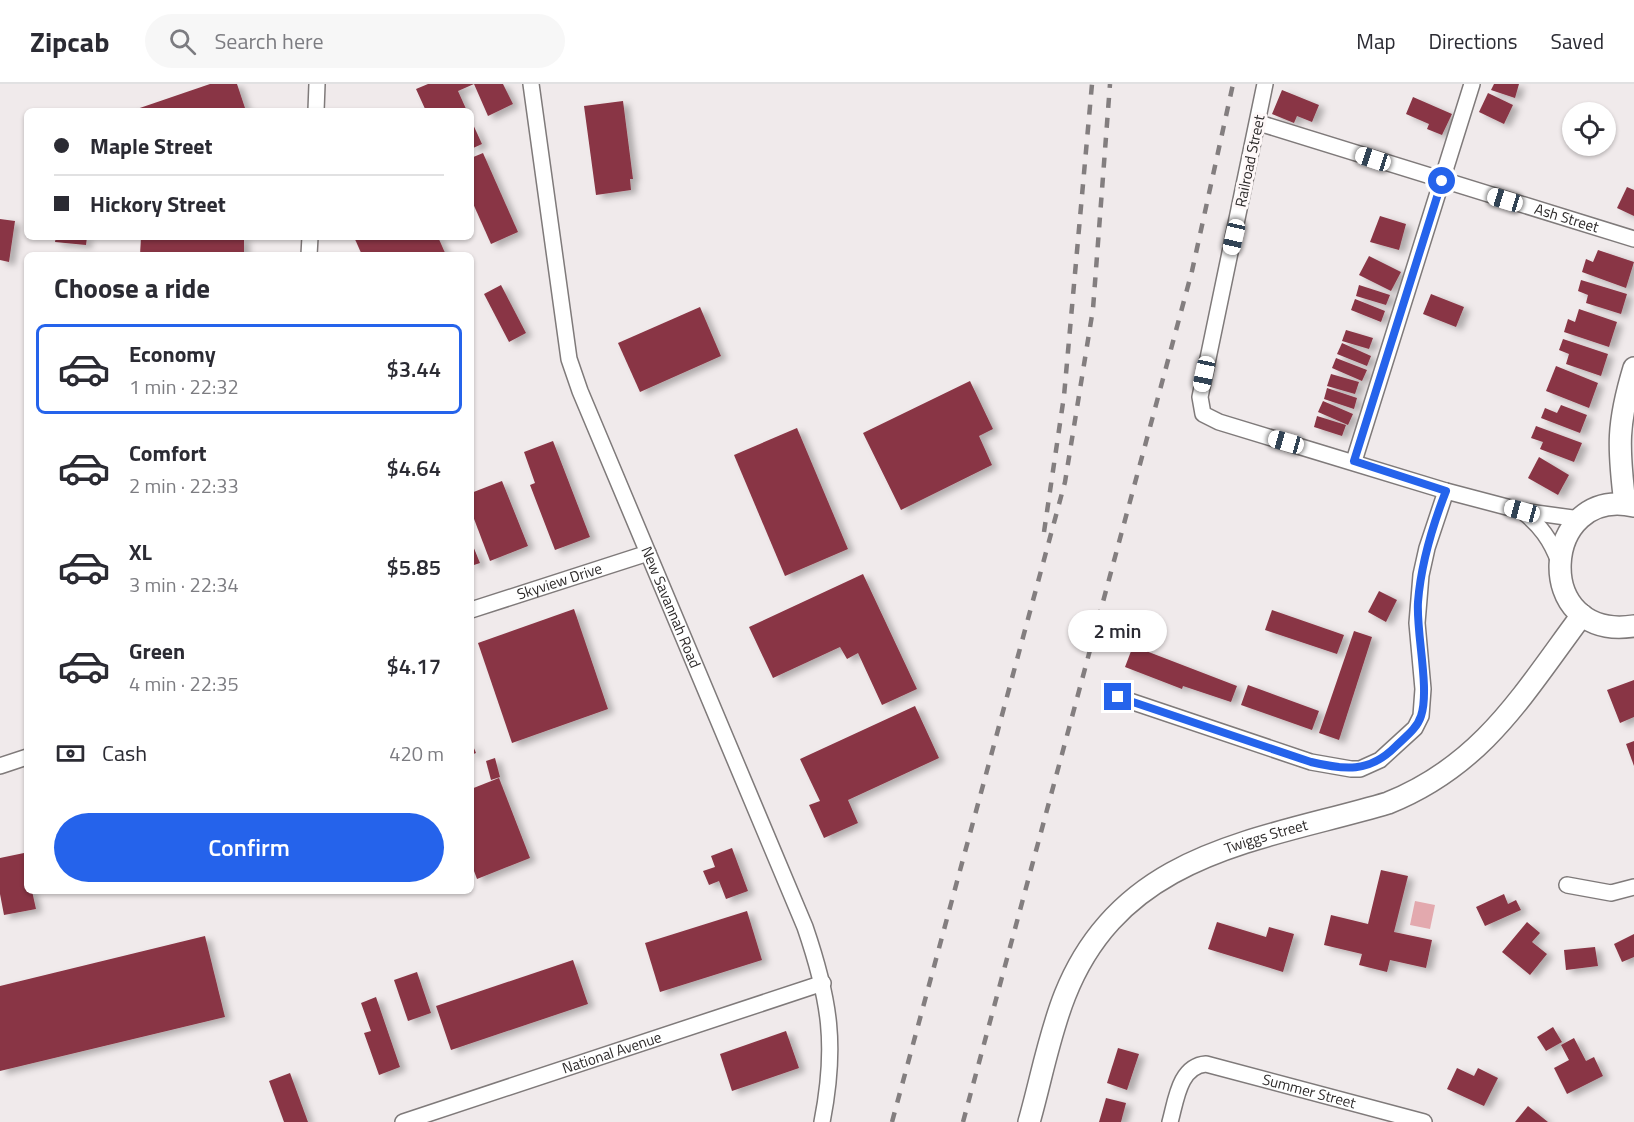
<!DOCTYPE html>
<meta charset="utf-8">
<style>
body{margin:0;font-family:"Titillium Web",sans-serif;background:#f7f7f7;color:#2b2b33;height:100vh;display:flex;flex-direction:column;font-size:22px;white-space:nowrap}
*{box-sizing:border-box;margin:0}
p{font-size:20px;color:#7c7c81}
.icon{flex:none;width:33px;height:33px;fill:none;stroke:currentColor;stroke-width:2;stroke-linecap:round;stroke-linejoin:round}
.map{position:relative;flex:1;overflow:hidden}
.panel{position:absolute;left:24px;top:168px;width:450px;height:642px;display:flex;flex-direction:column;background:#fff;border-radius:9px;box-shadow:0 2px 4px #0004}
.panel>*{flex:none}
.hud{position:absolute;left:24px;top:24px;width:450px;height:132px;border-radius:9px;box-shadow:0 2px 4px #0004;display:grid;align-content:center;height:132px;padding:0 30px;background:#fff}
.controls{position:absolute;left:1562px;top:18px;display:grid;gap:12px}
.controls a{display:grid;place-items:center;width:54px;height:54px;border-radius:50%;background:#fff;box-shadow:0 2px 4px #0004;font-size:30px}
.end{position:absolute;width:27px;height:27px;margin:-14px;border:8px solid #2563eb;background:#fff;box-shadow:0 0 0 3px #fff}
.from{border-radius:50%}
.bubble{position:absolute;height:42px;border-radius:21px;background:#fff;box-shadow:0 2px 4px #0004;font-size:20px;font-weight:600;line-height:42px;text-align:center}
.car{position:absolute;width:18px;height:36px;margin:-18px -9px;border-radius:8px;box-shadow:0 0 4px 2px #0007;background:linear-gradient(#fff 24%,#345 0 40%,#fff 0 76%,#345 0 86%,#fff 0)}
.hud b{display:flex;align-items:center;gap:21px;height:57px;font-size:22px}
.hud b+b{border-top:2px solid #e1e1e2}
.hud i{width:15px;height:15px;background:#2b2b33}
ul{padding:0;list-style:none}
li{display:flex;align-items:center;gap:18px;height:90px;margin:0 12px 9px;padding:0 18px;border:3px solid transparent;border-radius:9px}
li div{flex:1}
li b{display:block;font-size:22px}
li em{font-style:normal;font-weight:600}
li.active{border-color:#2563eb}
li>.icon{width:54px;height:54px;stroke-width:1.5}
h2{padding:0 30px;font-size:27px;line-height:72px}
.pay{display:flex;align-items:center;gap:15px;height:66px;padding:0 30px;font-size:22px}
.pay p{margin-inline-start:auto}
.cta{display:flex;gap:12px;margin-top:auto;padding:12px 30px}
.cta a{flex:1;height:69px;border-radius:36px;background:#2563eb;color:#fff;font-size:24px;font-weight:600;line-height:69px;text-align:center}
header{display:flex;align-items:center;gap:36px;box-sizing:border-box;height:84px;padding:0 30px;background:#fff;border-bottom:2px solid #e1e1e2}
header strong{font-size:28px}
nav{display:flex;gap:33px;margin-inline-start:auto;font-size:21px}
.search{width:420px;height:54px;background:#f7f7f7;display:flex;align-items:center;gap:15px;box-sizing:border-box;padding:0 21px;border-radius:33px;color:#7c7c81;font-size:22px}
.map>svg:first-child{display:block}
</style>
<header>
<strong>Zipcab</strong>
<div class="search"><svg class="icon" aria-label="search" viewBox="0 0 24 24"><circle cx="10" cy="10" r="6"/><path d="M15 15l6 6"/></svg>Search here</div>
<nav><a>Map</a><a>Directions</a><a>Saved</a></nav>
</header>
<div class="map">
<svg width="1634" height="1038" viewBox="0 0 1634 1038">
<defs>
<filter id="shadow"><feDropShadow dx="6" dy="3.5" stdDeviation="3" flood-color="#0004"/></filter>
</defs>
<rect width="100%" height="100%" fill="#f0eaeb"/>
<polygon fill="#e3a9ae" points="1415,817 1435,821 1430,845 1410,841"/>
<g fill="#893544" filter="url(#shadow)">
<polygon points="210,0 237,0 246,27 131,27"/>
<polygon points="428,0 503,0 513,20 488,32 474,0 458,7 467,27 426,27 416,5"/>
<polygon points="1494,0 1519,0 1515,14 1491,6"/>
<polygon points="1282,6 1319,21 1312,38 1297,32 1294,39 1272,30"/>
<polygon points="1488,9 1513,21 1504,40 1479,28"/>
<polygon points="1413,13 1452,30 1442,51 1427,45 1429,40 1406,30"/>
<polygon points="623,17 633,95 630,95 631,106 596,111 584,22"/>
<polygon points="471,36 482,60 471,65"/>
<polygon points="483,69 518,148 491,160 471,115 471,74"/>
<polygon points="1627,103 1634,106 1634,132 1617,124"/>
<polygon points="1380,132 1406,140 1399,166 1370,158"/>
<polygon points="0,135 15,137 9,178 0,176"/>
<polygon points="56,153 87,153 86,161 55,158"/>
<polygon points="141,153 244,154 244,171 140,171"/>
<polygon points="354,153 438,153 446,171 362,171"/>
<polygon points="1598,166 1634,178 1626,204 1582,188 1586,175 1593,178"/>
<polygon points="1369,172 1401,188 1391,207 1359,191"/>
<polygon points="1581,196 1627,210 1621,230 1586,219 1588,211 1578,207"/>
<polygon points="501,201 526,249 509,258 484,210"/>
<polygon points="1359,201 1390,211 1386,221 1356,212"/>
<polygon points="1431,210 1464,223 1456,243 1423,230"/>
<polygon points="1355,215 1385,227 1381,238 1351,226"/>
<polygon points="700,223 721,272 640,308 618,259"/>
<polygon points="1579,225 1617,238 1609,263 1564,248 1568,235 1575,238"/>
<polygon points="1346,246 1373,254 1369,265 1342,257"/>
<polygon points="1563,255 1608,270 1601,292 1566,280 1569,270 1559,266"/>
<polygon points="1342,259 1371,272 1367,282 1337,270"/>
<polygon points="1336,274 1367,286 1362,297 1332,284"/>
<polygon points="1556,282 1598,299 1589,324 1546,307"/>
<polygon points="1331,290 1359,298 1355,310 1327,302"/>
<polygon points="970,297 993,345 979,352 992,381 901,426 863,349"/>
<polygon points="1327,304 1357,314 1354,325 1324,315"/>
<polygon points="1323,317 1353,330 1348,341 1318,328"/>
<polygon points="1561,321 1587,331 1580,349 1541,334 1545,324 1557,329"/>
<polygon points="1317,332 1346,341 1342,352 1314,343"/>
<polygon points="1536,342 1582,359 1574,378 1540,365 1543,358 1531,354"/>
<polygon points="797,344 848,465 785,492 734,371"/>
<polygon points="553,357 590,453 555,466 530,401 535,399 524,368"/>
<polygon points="1539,373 1569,391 1558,411 1528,394"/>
<polygon points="502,397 528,462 490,477 471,427 471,409"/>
<polygon points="471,457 480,479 471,482"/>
<polygon points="863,490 917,605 882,621 858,569 847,575 840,563 773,594 749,543"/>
<polygon points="1379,507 1397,516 1386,538 1368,528"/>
<polygon points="574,525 608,625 512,659 478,559"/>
<polygon points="1272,526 1344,551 1337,570 1265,546"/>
<polygon points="1354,547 1372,553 1339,656 1319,649"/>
<polygon points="1133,562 1237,602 1231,618 1183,602 1182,605 1125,583"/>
<polygon points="1634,596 1634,633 1620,639 1607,606"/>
<polygon points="1248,601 1319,627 1312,646 1241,621"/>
<polygon points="915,622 939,674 848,716 858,739 824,754 809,721 820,717 800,675"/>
<polygon points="471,657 476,669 471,671"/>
<polygon points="1634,657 1634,682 1626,660"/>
<polygon points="495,674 500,693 491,696 486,677"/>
<polygon points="499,694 530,774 477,795 471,779 471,705"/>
<polygon points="732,764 748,807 726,815 719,797 709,801 703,787 715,783 711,772"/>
<polygon points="24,769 27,807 32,807 36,825 4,831 0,810 0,774"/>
<polygon points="1381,786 1408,792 1394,848 1432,856 1426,884 1390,876 1387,888 1359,881 1362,870 1324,861 1331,831 1368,840"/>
<polygon points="1504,810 1508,820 1516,816 1521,826 1485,842 1476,823"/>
<polygon points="747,827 762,876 660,908 645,859"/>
<polygon points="1217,838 1266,853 1269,843 1294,850 1283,888 1208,865"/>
<polygon points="1527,838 1540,849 1532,858 1547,870 1530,891 1502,868"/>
<polygon points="1634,850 1634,873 1622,878 1614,860"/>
<polygon points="205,852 225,933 0,987 0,902"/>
<polygon points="1595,863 1598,882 1566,886 1564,866"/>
<polygon points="573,876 588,920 451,966 436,922"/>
<polygon points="417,888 431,929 408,937 394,896"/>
<polygon points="376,913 400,983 379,991 364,949 371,947 361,919"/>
<polygon points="1553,943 1562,958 1546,967 1537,953"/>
<polygon points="786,947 799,984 732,1007 720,970"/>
<polygon points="1574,954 1586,977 1594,973 1603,992 1567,1010 1554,984 1569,976 1561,961"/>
<polygon points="1118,964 1139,970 1127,1006 1107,999"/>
<polygon points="1457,984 1474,992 1478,984 1498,994 1484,1022 1447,1005"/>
<polygon points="290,989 308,1038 284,1038 269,997"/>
<polygon points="1106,1014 1126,1019 1121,1038 1099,1038"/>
<polygon points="1528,1022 1548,1038 1515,1038"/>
</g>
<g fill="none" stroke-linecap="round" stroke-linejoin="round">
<g stroke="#7f7a7a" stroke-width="18">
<g id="minor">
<path id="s1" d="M531,0L569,275L580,307L805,843C830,916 837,962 822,1038"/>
<polyline points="1265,0 1200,313 1203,330 1219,338 1446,407 1522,427 1580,435"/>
<polyline points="316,27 317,0"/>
<path id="s2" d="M1259,39L1634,155"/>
<polyline points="309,171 310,153"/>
<polyline points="1354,377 1472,0"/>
<path d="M1522,427C1540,441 1551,456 1559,478"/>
<path id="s3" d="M471,526L648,469"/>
<polyline points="1118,613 1311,678 1351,685 1360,685 1380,676 1415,644 1421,632 1423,605 1417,539 1421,491 1427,464 1446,407"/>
<polyline points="0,682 27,673"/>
<polyline points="1567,801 1611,809 1634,803"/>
<path id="s4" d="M403,1038L823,899"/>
<path id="s5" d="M1170,1038C1176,1017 1179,982 1206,980L1424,1038"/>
</g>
</g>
<g stroke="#7f7a7a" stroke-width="24">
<g id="secondary">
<path d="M1625,420C1618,363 1617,340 1634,284"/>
<path d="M1634,422C1541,401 1530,558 1634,542"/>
<path id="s6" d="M1029,1038C1041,996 1049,951 1065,911C1122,767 1260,757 1388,719C1483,681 1523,610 1582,531"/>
</g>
</g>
<use href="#minor" stroke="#fff" stroke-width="15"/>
<use href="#secondary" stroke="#fff" stroke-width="21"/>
<g stroke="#837e7f" stroke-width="4.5" stroke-dasharray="10 10" stroke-linecap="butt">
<polyline points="1044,448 1064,312 1092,0"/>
<polyline points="892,1038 1065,398 1093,225 1110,0"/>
<polyline points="963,1038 1192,187 1233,0"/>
</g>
</g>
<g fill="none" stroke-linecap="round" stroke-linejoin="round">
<path stroke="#2563eb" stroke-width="8" d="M1118,613L1311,678C1344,686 1369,689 1395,663C1404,654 1417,645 1421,632C1430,605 1416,549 1418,518C1421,479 1432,443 1446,407L1354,377L1442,97"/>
</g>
<g text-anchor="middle" stroke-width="6" stroke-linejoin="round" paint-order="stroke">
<g font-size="15" fill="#2d2a2a" stroke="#fef8f8">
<text transform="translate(1250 77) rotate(-78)" y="5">Railroad Street</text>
<text dy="5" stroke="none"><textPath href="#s2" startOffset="322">Ash Street</textPath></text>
<text dy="5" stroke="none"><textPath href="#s3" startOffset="93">Skyview Drive</textPath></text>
<text dy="5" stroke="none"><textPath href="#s1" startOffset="546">New Savannah Road</textPath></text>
<text dy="5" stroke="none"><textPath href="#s6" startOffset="399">Twiggs Street</textPath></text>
<text dy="5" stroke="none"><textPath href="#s4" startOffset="220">National Avenue</textPath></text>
<text dy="5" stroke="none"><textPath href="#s5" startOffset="180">Summer Street</textPath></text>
</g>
</g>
</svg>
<div class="controls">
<a><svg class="icon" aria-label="locate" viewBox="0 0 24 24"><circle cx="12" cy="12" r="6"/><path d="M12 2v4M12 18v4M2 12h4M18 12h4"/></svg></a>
</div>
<i class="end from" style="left:1442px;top:97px"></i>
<i class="end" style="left:1118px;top:613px"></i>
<div class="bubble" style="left:1068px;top:526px;width:99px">2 min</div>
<i class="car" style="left:1373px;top:75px;rotate:288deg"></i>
<i class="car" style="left:1505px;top:116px;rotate:287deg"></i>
<i class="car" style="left:1234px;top:153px;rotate:193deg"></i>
<i class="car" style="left:1204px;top:290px;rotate:192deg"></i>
<i class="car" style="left:1286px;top:358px;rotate:286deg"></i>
<i class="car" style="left:1522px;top:427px;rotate:285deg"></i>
<div class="hud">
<b><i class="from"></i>Maple Street</b>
<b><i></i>Hickory Street</b>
</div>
<section class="panel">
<h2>Choose a ride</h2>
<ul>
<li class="active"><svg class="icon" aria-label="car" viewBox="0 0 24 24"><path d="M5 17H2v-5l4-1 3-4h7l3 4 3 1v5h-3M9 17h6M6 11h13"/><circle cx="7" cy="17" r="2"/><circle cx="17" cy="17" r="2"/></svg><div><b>Economy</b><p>1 min · 22:32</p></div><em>$3.44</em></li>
<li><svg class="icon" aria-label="car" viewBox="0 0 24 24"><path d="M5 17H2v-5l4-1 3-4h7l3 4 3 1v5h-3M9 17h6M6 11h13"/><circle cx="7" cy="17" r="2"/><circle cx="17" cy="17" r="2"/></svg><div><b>Comfort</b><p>2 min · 22:33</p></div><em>$4.64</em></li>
<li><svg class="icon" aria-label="car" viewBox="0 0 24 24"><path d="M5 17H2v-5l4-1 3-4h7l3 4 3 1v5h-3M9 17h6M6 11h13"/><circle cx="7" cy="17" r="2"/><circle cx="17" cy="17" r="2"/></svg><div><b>XL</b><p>3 min · 22:34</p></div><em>$5.85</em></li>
<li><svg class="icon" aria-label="car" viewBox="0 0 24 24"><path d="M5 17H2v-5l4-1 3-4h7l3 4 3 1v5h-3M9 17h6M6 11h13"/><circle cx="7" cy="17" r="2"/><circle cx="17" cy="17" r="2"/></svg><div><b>Green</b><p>4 min · 22:35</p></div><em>$4.17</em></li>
</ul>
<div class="pay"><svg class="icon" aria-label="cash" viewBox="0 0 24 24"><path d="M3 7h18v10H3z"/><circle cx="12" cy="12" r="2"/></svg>Cash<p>420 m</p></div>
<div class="cta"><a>Confirm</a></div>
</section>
</div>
